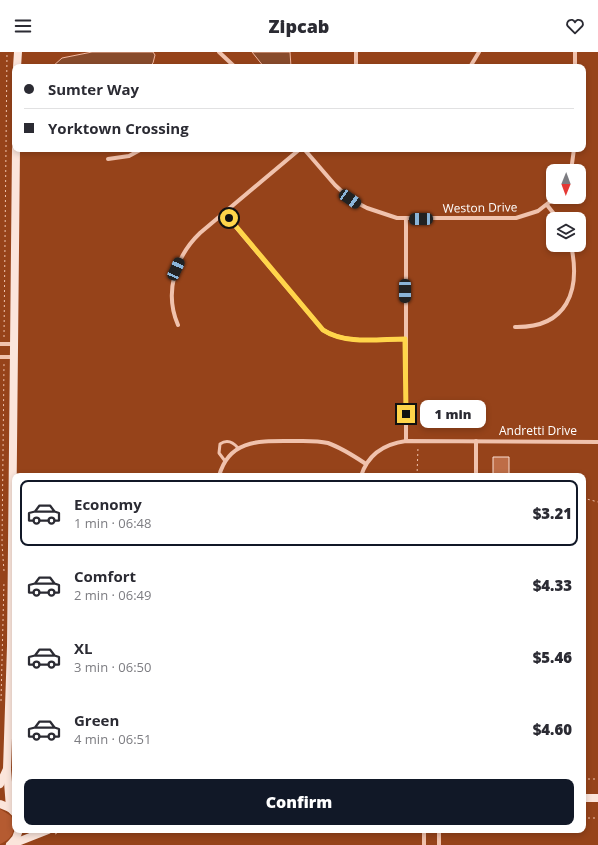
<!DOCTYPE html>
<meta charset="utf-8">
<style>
body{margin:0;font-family:"Open Sans",sans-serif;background:#f2f2f3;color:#2b2b33;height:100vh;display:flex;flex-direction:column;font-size:15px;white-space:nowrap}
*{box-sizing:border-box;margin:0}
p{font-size:13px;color:#7c7c81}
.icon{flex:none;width:22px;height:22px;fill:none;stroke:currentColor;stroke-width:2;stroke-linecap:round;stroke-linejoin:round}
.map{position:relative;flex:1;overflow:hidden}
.drawer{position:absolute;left:12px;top:421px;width:574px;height:360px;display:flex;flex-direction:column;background:#fff;border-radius:8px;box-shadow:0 2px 6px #0003}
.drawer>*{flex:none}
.guide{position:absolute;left:12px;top:12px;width:574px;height:88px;border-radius:8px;box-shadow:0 2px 6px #0003;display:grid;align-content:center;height:88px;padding:0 12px;background:#fff}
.needle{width:26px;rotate:181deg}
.buttons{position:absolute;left:546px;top:112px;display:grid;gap:8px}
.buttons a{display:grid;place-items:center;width:40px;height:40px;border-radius:8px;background:#fff;box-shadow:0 2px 6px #0003;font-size:20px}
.end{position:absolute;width:18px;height:18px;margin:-9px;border:5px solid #ffd54a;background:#111;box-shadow:0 0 0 2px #111}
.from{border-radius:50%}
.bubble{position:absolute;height:28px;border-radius:8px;background:#fff;box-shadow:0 2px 6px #0003;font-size:13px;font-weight:800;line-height:28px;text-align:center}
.car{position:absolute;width:12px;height:24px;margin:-12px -6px;border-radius:5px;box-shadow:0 0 3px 1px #0007;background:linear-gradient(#222 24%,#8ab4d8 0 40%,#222 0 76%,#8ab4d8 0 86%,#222 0)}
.guide b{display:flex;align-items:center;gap:14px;height:38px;font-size:15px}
.guide b+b{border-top:1px solid #e1e1e2}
.guide i{width:10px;height:10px;background:#2b2b33}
ul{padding:7px 0 0;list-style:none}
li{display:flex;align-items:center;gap:12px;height:66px;margin:0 8px 6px;padding:0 4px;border:2px solid transparent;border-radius:8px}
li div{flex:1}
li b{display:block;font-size:15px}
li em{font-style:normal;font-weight:800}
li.active{border-color:#111827}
li>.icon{width:36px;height:36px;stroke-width:1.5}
.cta{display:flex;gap:8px;margin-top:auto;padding:8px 12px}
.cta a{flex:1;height:46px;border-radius:8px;background:#111827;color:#fff;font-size:16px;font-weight:800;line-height:46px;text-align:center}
header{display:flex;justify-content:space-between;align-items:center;height:52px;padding:0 12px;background:#fff;font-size:18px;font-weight:800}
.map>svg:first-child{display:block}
</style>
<header><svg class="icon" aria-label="menu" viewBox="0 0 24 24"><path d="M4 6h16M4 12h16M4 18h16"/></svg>Zipcab<svg class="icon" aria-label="heart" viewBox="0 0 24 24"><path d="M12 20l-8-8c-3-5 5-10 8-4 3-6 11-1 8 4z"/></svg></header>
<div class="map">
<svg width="598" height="793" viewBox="0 0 598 793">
<rect width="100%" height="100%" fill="#96431a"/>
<path fill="#b55b31" d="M0,757L11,764C17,776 13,787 0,792Z"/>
<g fill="#884b2c" stroke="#f2b8a0">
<polygon points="92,0 153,0 155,3 153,11 149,15 52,15 62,6"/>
<polygon points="252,0 290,0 291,15 264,15"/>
</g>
<polygon fill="#be6d47" stroke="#fbe0d4" points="493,405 509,405 509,424 493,423"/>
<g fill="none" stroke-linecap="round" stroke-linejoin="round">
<g stroke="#f0c2ad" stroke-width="1" stroke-dasharray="2 3" stroke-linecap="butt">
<polyline points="4,285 7,0"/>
<polyline points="417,424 418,395"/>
<polyline points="583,446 598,450"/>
<polyline points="4,519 2,492 4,311"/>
<polyline points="1,649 4,529"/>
<polyline points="583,727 597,727"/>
<polyline points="583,766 598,766"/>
<polyline points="55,782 64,778"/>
</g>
<path stroke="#f0c2ad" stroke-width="3" d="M225,409L219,401L220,392C227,387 233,390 238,396"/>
<g stroke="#f0c2ad" stroke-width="4">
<polyline points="219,0 235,15"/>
<polyline points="356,15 356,0"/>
<polyline points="470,15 479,0"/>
<polyline points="575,15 575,0"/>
<polyline points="304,97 335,133 350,147 367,156 397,166 516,166 538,159 556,145"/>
<polyline points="108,107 129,104 142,97"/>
<polyline points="571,119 574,97"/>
<polyline points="547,153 558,167"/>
<path d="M224,161L323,278C346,293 379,287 405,287"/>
<path d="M178,273C164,241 175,205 200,181L300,97"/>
<path d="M515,275C567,276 581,239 571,193"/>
<polyline points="0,292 14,292"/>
<polyline points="0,305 14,305"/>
<polyline points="406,389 406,167"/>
<path d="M219,424C229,387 260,389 291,389C303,389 316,388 328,391C342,396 354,404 366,412"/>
<path d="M361,424C368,402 384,392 406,389L598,390"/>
<polyline points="476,424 476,389"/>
<polyline points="424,793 424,778"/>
<polyline points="439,793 439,778"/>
</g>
<g stroke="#fbe5db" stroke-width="8">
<polyline points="17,15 18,0"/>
<polyline points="0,732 7,717"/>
<polyline points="583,746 598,746"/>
<polyline points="0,752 10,756 15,761"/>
<polyline points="10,756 7,717 11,594 16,97"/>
<polyline points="10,793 48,778"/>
<polyline points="10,793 16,786 19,778"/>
</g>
</g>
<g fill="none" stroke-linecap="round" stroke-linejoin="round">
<path stroke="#ffd54a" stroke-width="5" d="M229,166L323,278C346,293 379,287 405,287L406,362"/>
</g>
<g text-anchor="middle" stroke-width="3.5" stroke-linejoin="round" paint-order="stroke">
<g font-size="12" fill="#fff" stroke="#96431a">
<text transform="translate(480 156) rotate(-1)" y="4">Weston Drive</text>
<text x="538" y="383">Andretti Drive</text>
</g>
</g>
</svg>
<div class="buttons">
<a><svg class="needle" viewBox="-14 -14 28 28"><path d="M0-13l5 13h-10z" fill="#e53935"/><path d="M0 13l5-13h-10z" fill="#7c7c81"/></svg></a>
<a><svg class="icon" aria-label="layers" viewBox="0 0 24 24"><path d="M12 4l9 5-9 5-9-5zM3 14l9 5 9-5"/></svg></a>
</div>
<i class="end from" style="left:229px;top:166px"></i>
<i class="end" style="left:406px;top:362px"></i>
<div class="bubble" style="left:420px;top:348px;width:66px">1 min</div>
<i class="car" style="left:350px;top:147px;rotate:124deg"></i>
<i class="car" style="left:421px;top:167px;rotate:269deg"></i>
<i class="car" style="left:176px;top:217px;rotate:24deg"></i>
<i class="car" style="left:405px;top:239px;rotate:180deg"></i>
<div class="guide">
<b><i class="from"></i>Sumter Way</b>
<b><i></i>Yorktown Crossing</b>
</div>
<section class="drawer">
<ul>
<li class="active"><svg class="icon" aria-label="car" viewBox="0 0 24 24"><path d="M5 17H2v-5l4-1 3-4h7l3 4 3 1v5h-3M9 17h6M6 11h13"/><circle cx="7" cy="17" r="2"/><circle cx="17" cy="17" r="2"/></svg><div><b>Economy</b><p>1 min · 06:48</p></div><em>$3.21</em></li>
<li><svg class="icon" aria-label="car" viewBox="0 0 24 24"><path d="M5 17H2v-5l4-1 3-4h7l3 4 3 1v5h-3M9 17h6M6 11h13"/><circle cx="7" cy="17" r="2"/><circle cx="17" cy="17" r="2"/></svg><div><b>Comfort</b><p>2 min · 06:49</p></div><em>$4.33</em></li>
<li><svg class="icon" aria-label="car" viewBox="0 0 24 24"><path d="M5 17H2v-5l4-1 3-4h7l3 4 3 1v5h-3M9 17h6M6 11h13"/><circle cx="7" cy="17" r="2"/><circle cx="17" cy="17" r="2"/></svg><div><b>XL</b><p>3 min · 06:50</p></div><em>$5.46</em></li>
<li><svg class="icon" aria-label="car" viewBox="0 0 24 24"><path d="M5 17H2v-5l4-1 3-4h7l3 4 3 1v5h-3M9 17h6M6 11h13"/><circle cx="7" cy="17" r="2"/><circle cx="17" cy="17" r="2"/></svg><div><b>Green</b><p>4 min · 06:51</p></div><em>$4.60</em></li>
</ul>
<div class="cta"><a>Confirm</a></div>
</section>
</div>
